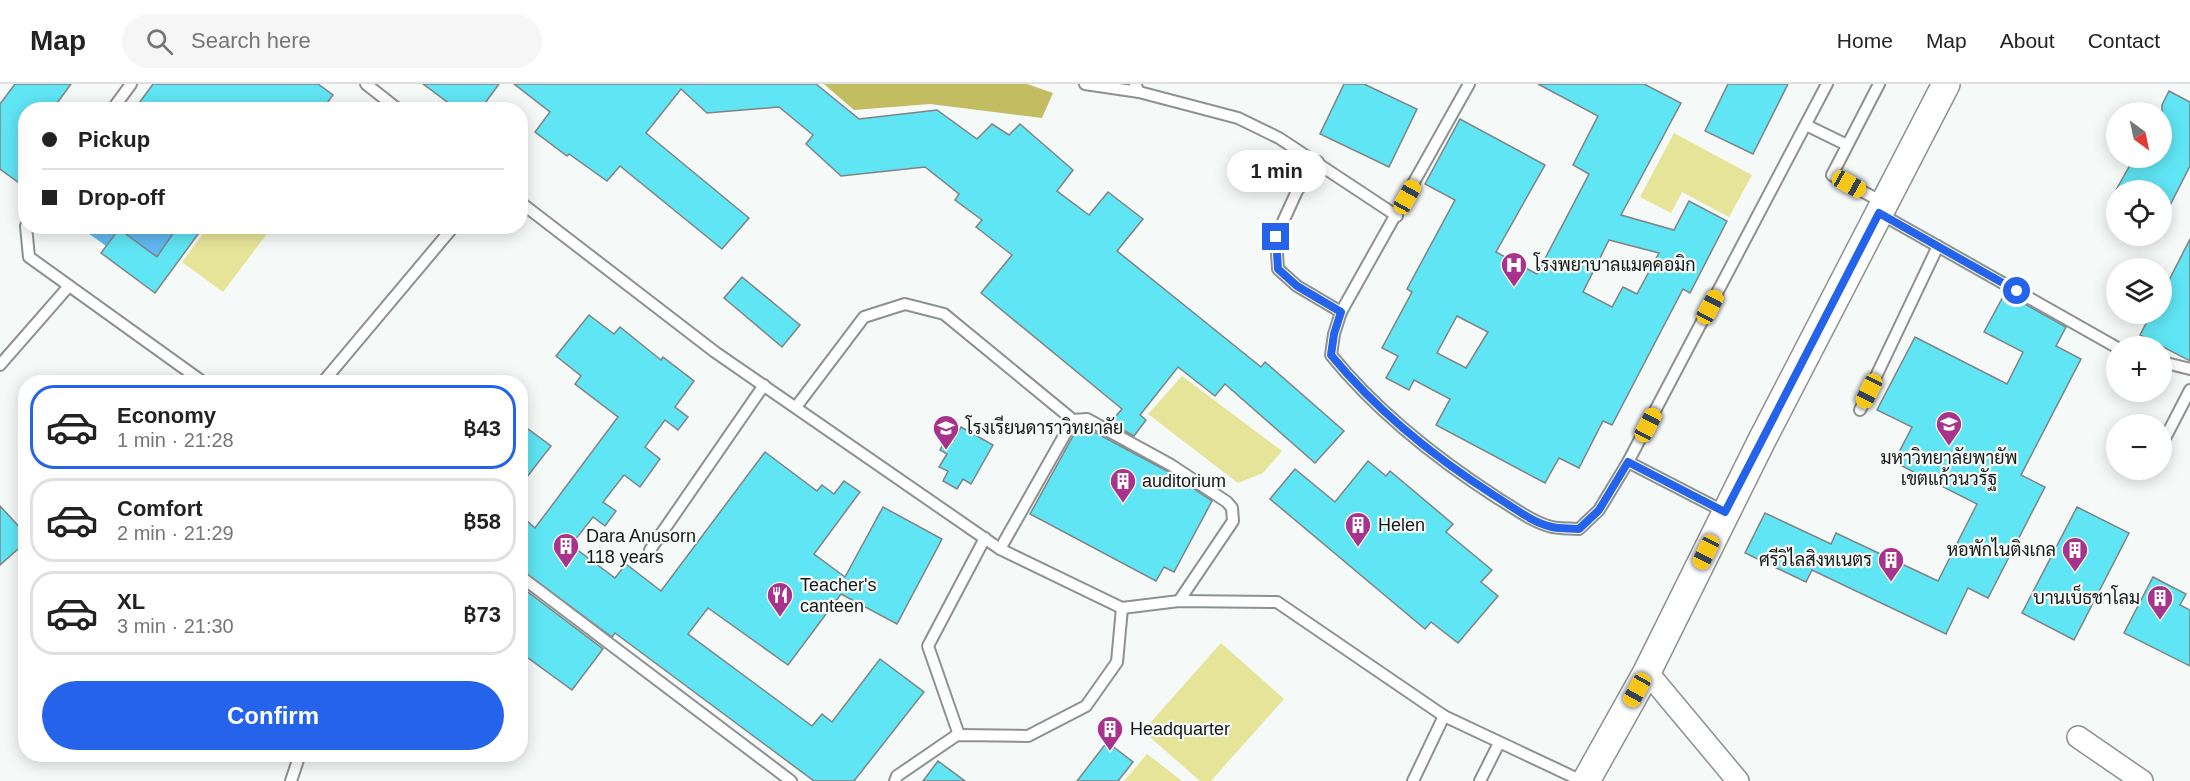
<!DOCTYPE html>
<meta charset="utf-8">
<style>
body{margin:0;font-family:Arial,Sarabun,sans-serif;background:#f6f6f6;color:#222;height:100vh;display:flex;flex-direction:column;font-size:22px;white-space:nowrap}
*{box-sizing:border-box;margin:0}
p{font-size:20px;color:#767676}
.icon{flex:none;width:33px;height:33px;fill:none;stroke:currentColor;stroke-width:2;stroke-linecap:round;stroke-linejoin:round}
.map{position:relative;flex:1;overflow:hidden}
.drawer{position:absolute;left:18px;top:291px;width:510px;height:387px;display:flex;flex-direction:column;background:#fff;border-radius:24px;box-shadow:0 3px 15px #0003}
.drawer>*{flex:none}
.guide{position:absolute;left:18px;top:18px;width:510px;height:132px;border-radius:24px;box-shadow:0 3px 15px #0003;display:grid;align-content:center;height:132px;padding:0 24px;background:#fff}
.needle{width:39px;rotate:147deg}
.tools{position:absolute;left:2106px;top:18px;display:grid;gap:12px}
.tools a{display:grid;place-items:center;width:66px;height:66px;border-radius:50%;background:#fff;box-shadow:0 3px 15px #0003;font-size:30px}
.end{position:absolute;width:27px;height:27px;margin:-14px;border:8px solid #2563eb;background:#fff;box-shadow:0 0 0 3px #fff}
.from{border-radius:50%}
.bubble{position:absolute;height:42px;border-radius:21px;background:#fff;box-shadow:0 3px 15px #0003;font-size:20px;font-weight:600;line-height:42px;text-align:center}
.car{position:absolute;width:18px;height:36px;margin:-18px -9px;border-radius:8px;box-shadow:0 0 4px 2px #0007;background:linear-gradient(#f5c518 24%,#345 0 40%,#f5c518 0 76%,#345 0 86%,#f5c518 0)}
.guide b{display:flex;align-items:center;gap:21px;height:57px;font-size:22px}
.guide b+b{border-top:2px solid #e0e0e0}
.guide i{width:15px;height:15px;background:#222}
ul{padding:10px 0 0;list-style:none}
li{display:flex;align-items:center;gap:18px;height:84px;margin:0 12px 9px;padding:0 12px;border:3px solid #e0e0e0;border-radius:24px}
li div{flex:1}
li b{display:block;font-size:22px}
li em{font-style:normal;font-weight:600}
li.active{border-color:#2563eb}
li>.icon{width:54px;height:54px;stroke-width:1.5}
.action{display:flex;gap:12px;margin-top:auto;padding:12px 24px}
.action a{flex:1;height:69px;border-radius:36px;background:#2563eb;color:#fff;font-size:24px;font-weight:600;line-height:69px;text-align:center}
header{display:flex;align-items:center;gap:36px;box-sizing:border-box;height:84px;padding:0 30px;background:#fff;border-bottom:2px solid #e0e0e0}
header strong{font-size:28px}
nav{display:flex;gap:33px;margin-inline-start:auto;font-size:21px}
.search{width:420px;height:54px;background:#f6f6f6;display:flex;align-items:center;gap:15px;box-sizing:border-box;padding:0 21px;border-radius:33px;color:#767676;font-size:22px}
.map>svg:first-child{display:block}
</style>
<header>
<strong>Map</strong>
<div class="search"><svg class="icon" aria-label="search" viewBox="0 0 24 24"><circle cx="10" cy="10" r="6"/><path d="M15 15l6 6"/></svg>Search here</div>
<nav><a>Home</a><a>Map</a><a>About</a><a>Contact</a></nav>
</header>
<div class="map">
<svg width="2190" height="697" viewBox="0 0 2190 697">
<rect width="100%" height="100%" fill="#f5f9f8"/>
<g fill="#e6e499">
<polygon points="1674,49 1752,91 1729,133 1682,108 1671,129 1640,113"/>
<polygon points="208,143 272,143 223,208 182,178"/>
<polygon points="1182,292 1282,367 1263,389 1238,399 1148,330"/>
<polygon points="1221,559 1284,615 1211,697 1200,697 1143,647"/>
<polygon points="1147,670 1182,697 1124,697"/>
</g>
<polygon fill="#c1bd60" points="824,0 1027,0 1053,9 1042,34 930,20 854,26"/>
<polygon fill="#61b8f0" points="82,142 178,143 157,173 119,145 106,162 81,144"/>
<g fill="#60e5f4" stroke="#7f8384" stroke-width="1.5" fill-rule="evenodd">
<polygon points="15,0 71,0 52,26 26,26 26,104 0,85 0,20"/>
<polygon points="153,0 318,0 333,11 322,26 134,26"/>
<polygon points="423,0 499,0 480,26 458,26"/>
<polygon points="514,0 816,0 859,35 937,26 977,55 992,40 1009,51 1020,40 1073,86 1057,107 1089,131 1108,108 1143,135 1117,167 1261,283 1265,278 1344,347 1315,379 1225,300 1215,312 1178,283 1140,331 1146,336 1134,352 1110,339 1122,325 981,209 1012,171 976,143 982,136 955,116 959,110 925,83 841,92 806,60 813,51 779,23 707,29 681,5 646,49 749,134 722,165 620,82 607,97 569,70 567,72 535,48 550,28"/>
<polygon points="1344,0 1364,0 1417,25 1389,83 1320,50"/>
<path d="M1538,0H1644L1681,19L1621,131L1674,146L1689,117L1727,137L1690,209L1683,205L1612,341L1603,337L1579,384L1559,374L1545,399L1436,341L1450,315L1414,296L1409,306L1386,294L1398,272L1382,264L1412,208L1407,205L1455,116L1425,100L1460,35L1545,81L1496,168L1537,190L1589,90L1573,81L1598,32ZM1609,156L1659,169L1637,210L1623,203L1612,223L1583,208ZM1457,232L1488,248L1466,284L1437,269Z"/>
<polygon points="1728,0 1788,0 1753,70 1705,47"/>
<polygon points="2169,7 2190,18 2190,82 2162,137 2162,106 2116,106 2134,74 2162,74 2162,21"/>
<polygon points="178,142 204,142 155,209 101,169 119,145 157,173"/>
<polygon points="2190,155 2190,277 2140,251 2151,230 2162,230 2162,210"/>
<polygon points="742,193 800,241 782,263 724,214"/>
<polygon points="2005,209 2066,243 2056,262 2081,275 2021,391 2045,403 1988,514 1968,504 1946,550 1812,486 1806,498 1745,469 1765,429 1831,460 1836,449 1938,497 1977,420 1894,378 1912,343 1877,326 1915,253 2007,300 2023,268 1984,248"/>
<polygon points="589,231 614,250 620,243 661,276 663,273 694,297 675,323 688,333 678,346 665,336 645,363 660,375 640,403 624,391 603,418 616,427 605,442 593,433 571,461 615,494 626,480 661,507 765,368 817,407 822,401 834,410 844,397 860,408 814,470 845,493 883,423 942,455 897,540 841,510 788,581 708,524 688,550 812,642 822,630 832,638 880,575 924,608 854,697 814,697 615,549 612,553 520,485 520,431 535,444 618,333 575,300 581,292 556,272"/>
<polygon points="520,339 551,362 520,402"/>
<polygon points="961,343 993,361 971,400 963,395 957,405 943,397 948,387 939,383 947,370 940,366 947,352 954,356"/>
<polygon points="1078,343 1085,343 1167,387 1212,417 1174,488 1164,483 1156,497 1030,430"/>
<polygon points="1368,377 1386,392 1390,387 1453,440 1446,448 1492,486 1481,498 1498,512 1458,559 1431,538 1425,545 1270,415 1295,385 1335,418"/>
<polygon points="0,422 26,450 26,458 0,481"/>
<polygon points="2077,423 2129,449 2074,556 2022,529"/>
<polygon points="2153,493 2186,510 2180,521 2190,526 2190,582 2124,549"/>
<polygon points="520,502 603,565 572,606 520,568"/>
<polygon points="1107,658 1133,678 1118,697 1077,697"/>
<polygon points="938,677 965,697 923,697"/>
</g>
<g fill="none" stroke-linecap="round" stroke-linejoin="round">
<g stroke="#8d9290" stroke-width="14">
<g id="service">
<polyline points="366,0 399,26"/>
<polyline points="1085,0 1139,8"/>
<polyline points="1135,0 1139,8 1238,34 1279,54 1397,132"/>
<path d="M1469,0L1341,228L1334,250L1331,271C1378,329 1437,375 1499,415C1516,425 1532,438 1552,443C1560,445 1570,444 1579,445L1599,426L1628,378L1827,0"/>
<polyline points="1879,0 1832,91 1884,119"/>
<polyline points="112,26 131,0"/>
<polyline points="1806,41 1847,61"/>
<polyline points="1318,78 1297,107 1276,153 1278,185 1297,202 1341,228"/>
<polyline points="520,118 715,268 1000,465 1122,524 1179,517 1277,518 1444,632 1582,697"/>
<polyline points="1879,129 2116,263"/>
<polyline points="26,142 29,173 203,298"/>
<polyline points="2162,278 2190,285"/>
<polyline points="0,281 69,202"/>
<polyline points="323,298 454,142"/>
<polyline points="796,323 864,233 905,220 944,230 1073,336"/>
<polyline points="1860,326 1938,162"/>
<polyline points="2162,360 2190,306"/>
<polyline points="1628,378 1725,428"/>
<polyline points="1000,465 1073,336 1087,335 1171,381 1227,418 1232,424 1233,437 1179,517"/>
<polyline points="650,466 764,301"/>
<polyline points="520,492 791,697"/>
<polyline points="959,651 928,562 985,454"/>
<polyline points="291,697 300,670"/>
<polyline points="895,697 897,692 957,651 1028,652 1086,622 1117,578 1122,524"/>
<polyline points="1413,697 1444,632"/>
<polyline points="1480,697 1499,659"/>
</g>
</g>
<g stroke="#8d9290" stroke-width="24">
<g id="minor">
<polyline points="1647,588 1738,697"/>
<polyline points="2078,653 2142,697"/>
</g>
</g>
<g stroke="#8d9290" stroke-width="30">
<polyline id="tertiary" points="1586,697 1647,588 1762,356 1946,0"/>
</g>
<use href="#service" stroke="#fff" stroke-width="10"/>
<use href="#minor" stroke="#fff" stroke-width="21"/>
<use href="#tertiary" stroke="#fff" stroke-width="27"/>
</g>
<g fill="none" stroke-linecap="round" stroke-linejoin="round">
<path stroke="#2563eb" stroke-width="8" d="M1276,153L1278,185L1297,202L1341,228L1334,250L1331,271C1377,327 1434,373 1495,412C1513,423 1531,438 1552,443C1560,445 1571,444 1579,445L1599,426L1628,378L1725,428L1879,129L2017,207"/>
</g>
<defs>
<g id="hospital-pin" transform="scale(1.35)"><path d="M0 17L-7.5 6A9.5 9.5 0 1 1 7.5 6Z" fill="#a7338d" stroke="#f5f9f8"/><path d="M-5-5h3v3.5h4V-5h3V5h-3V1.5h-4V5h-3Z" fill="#fff"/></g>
<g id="university-pin" transform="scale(1.35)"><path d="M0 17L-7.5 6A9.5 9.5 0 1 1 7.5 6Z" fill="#a7338d" stroke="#f5f9f8"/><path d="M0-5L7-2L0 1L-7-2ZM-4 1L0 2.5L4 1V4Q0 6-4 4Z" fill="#fff"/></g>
<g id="school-pin" transform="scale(1.35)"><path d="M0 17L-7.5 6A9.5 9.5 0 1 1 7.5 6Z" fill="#a7338d" stroke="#f5f9f8"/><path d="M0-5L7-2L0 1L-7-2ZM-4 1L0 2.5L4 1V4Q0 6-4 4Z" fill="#fff"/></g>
<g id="building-pin" transform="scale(1.35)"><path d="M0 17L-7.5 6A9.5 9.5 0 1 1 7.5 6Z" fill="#a7338d" stroke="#f5f9f8"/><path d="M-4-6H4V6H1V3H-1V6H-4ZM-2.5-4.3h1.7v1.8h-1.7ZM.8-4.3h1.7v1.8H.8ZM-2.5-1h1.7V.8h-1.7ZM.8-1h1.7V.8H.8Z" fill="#fff"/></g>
<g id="restaurant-pin" transform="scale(1.35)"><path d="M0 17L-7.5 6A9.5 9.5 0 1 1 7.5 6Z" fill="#a7338d" stroke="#f5f9f8"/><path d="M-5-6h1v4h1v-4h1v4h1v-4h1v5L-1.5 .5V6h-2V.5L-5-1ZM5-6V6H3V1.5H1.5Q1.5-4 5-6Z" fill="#fff"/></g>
</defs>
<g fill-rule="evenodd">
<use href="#hospital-pin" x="1514" y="181"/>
<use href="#university-pin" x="1949" y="340"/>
<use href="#school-pin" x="946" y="344"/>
<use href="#building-pin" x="1123" y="397"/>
<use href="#building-pin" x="1358" y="441"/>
<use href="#building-pin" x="566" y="462"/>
<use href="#building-pin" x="2075" y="466"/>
<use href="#building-pin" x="1891" y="476"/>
<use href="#restaurant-pin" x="780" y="511"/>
<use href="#building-pin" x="2160" y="514"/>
<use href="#building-pin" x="1110" y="645"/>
</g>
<g text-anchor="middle" stroke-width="4.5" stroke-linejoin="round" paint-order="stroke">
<g font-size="18" fill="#171918" stroke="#f5f9f8" text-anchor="start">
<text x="1534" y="187">โรงพยาบาลแมคคอมิก</text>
<text x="966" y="350">โรงเรียนดาราวิทยาลัย</text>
<text x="1949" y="380" text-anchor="middle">มหาวิทยาลัยพายัพ<tspan x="1949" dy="21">เขตแก้วนวรัฐ</tspan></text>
<text x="1142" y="403">auditorium</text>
<text x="1378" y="447">Helen</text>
<text x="586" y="458">Dara Anusorn<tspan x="586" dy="21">118 years</tspan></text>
<text x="2056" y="472" text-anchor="end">หอพักไนติงเกล</text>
<text x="1872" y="482" text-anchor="end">ศรีวิไลสิงหเนตร</text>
<text x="800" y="507">Teacher's<tspan x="800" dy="21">canteen</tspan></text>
<text x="2140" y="520" text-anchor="end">บานเบ็ธชาโลม</text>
<text x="1130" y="651">Headquarter</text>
</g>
</g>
</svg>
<div class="tools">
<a><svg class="needle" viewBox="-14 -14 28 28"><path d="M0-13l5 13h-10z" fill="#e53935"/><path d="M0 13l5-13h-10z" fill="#767676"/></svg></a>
<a><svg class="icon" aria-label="locate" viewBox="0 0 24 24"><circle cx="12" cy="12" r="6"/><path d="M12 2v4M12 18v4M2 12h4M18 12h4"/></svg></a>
<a><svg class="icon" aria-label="layers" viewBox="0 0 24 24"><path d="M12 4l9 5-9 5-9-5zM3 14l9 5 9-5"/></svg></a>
<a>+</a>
<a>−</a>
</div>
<i class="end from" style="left:2017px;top:207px"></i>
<i class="end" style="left:1276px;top:153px"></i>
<div class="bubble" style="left:1227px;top:66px;width:99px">1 min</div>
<i class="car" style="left:1849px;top:100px;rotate:119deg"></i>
<i class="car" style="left:1407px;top:113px;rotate:29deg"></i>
<i class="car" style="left:1710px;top:223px;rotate:28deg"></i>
<i class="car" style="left:1869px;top:307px;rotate:206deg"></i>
<i class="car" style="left:1648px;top:341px;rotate:28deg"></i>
<i class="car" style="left:1706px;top:468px;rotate:206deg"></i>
<i class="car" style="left:1637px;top:606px;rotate:209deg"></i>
<div class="guide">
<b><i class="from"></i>Pickup</b>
<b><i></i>Drop-off</b>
</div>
<section class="drawer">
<ul>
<li class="active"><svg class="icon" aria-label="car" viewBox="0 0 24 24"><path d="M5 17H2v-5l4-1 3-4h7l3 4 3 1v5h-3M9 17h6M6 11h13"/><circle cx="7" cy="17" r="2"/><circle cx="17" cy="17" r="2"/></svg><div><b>Economy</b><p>1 min · 21:28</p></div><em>฿43</em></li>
<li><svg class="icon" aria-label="car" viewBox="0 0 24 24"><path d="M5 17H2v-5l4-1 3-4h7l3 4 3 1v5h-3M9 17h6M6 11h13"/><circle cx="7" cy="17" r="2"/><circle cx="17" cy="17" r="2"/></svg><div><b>Comfort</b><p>2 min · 21:29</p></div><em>฿58</em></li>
<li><svg class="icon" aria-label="car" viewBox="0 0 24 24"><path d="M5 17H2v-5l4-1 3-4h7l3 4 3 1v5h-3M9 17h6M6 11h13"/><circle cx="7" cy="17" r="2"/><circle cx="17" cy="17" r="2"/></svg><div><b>XL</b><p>3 min · 21:30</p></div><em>฿73</em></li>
</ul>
<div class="action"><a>Confirm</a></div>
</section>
</div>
